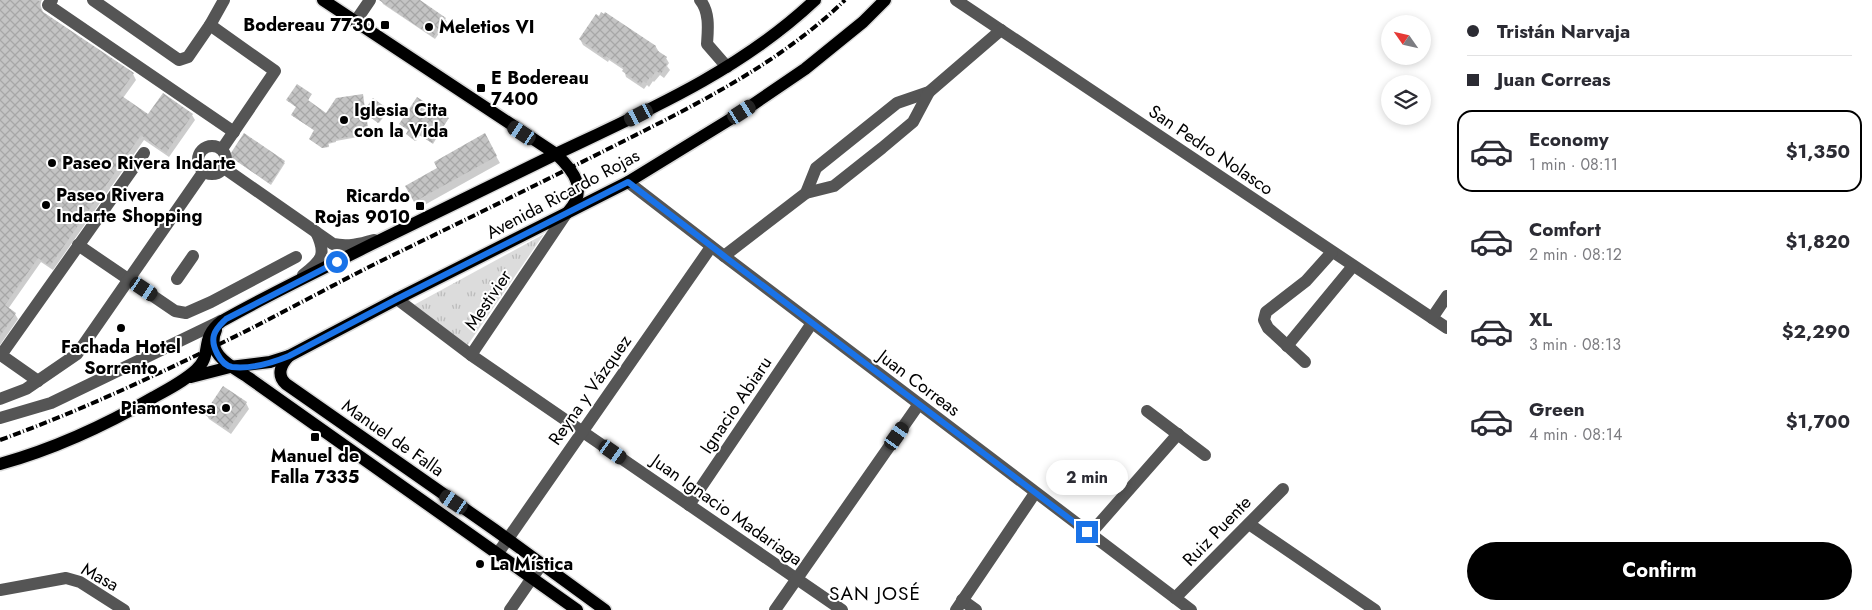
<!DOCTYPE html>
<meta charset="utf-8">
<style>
body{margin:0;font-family:Jost,sans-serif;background:#f7f7f7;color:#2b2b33;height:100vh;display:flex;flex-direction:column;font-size:19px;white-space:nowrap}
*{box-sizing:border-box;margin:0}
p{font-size:16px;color:#7c7c81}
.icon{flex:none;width:28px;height:28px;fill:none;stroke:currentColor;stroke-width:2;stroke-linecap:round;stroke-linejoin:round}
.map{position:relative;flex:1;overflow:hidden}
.panel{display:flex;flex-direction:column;background:#fff;width:425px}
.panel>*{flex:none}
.top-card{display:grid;align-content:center;height:110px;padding:0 20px;background:#fff}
.needle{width:32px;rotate:304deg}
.buttons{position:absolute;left:1381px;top:15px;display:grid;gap:10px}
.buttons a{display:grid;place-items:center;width:50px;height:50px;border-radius:50%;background:#fff;box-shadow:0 2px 8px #0003;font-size:25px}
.end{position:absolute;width:22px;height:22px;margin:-11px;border:6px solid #1a73e8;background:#fff;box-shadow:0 0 0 2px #fff}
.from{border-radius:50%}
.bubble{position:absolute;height:35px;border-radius:18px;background:#fff;box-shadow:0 2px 8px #0003;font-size:16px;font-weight:700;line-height:35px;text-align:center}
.car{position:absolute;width:15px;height:30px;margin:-15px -8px;border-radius:6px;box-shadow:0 0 4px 1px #0007;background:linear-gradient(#222 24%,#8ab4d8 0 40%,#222 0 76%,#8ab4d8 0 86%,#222 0)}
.top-card b{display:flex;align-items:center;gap:18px;height:48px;font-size:19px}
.top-card b+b{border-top:1px solid #e1e1e2}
.top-card i{width:12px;height:12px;background:#2b2b33}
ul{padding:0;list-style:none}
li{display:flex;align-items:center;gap:15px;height:82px;margin:0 10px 8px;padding:0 10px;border:2px solid transparent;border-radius:15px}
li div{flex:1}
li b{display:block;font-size:19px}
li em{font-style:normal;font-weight:700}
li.on{border-color:#000}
li>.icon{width:45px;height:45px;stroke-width:1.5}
.action{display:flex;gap:10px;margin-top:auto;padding:10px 20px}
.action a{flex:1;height:58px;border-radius:30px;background:#000;color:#fff;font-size:20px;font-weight:700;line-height:58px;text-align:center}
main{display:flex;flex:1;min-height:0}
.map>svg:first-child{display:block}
</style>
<main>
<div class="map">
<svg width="1447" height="610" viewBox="0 0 1447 610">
<defs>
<pattern id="park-tufts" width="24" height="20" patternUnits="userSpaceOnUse" patternTransform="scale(1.25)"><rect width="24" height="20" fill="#dcdcdc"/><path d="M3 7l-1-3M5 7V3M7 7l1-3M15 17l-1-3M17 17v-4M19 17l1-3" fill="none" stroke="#bbb"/></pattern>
<pattern id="building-cross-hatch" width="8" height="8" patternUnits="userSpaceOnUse" patternTransform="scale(1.25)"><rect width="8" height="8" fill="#c4c4c4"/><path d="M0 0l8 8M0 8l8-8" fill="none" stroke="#a7a7a7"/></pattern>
</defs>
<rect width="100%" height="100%" fill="#fff"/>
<polygon fill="url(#park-tufts)" points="544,234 467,346 412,306"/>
<g fill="#0003">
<polygon points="0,0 42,0 40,4 43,12 133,74 136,80 123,98 149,116 163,95 192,115 195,120 169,157 144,140 53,270 41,262 8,309 15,314 18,319 0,345"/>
<polygon points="381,0 417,0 445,19 447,22 435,39 383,4"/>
<polygon points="580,39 656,47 659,52 666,58 669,63 667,66 670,70 664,78 660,75 654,82 653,81 649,87 647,85 644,89 626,77 624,70 609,60 608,62 583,45"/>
<polygon points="311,94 308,101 327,115 388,111 379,123 365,114 369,135 336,141 336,142 328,144 329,147 323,148 311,140 315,131 293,116"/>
<polygon points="448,119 433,144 420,135 416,141 408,135"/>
<polygon points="245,135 285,163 271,185 230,156"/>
<polygon points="484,135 500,163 419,208 407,186 439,168"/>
<polygon points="246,403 249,409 231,434 209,419 206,414"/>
</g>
<g fill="url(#building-cross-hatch)">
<polygon points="0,0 37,0 41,2 40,8 43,12 134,73 119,94 148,114 163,93 193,114 166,153 141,135 50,266 38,258 5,305 16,313 0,336"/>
<polygon points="379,0 420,0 446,18 433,37"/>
<polygon points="601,12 604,14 605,12 656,46 655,49 667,57 664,62 667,64 661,74 656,71 651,78 650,77 646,83 643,81 641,85 622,71 624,68 606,56 605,58 579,39 596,14 599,16"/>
<polygon points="297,84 312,94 308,100 326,113 336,98 363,94 365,109 373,98 388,109 378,123 366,114 369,134 336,139 336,141 328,143 329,146 322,148 309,139 314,130 291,115 296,107 286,100"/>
<polygon points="417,97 449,118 432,143 419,135 415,141 406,134 408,130 399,124"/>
<polygon points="244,133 285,161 270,184 229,156"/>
<polygon points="485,133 497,156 414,202 405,186 437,168 434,162"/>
<polygon points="223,386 247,402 228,430 204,414"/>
</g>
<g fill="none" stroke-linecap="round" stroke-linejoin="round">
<g stroke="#dbdbdb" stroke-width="15">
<g id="major">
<path d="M323,0L556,154C575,172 588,190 568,212"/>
<path d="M216,330C205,355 233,367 249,378L577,610"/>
<path d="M289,356C281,364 276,375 286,384L495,530L605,610"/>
<polyline points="191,377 230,367 270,362 289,356 397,299 628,182 742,112 805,69 863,22 885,0"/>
<path d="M0,464C54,449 106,425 154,397C169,389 184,381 196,370C214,354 198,339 222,321C270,294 320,270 370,245C432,215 494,184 556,154C647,111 741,70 815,0"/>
</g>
</g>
<g stroke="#555" stroke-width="12">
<polyline points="52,0 48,5 234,132"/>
<polyline points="93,0 179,60 188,57 210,25"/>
<path d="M700,0C710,12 708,30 707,44L727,67"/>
<polyline points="956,0 1447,328"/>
<polyline points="355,22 370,0"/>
<circle cx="212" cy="160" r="14"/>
<polyline points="222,149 275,71 210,25 224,0"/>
<path d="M224,168L333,244C348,247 360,244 374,240"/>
<polyline points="628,182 724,256 1191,610"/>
<polyline points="806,193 816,168 897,103 929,92 1001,30"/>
<polyline points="78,245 175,311 186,313 211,302 296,257"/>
<polyline points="724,256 806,193 834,186 882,148 913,122 929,92"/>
<path d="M303,275C322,260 327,255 316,232"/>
<polyline points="177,279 193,256"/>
<polyline points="397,299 471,355 842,610"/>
<polyline points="1432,318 1447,296"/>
<polyline points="1287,346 1353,266"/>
<polyline points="471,355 566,214"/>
<polyline points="1305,362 1268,328 1264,320 1266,312 1306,281 1332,252"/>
<polyline points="38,381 1,355 144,153"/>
<polyline points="0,399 26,389 77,354 204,171"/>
<polyline points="1147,411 1205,455"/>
<polyline points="0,418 51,403 221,321"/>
<polyline points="689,505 812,323"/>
<polyline points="1249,524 1375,610"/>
<polyline points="1090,534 1178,434"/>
<polyline points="498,553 711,247"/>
<polyline points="0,590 66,578 80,582 124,610"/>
<polyline points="1175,598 1283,489"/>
<polyline points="962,600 976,610"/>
<polyline points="510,610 541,565"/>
<polyline points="775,610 919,404"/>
<polyline points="956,610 1035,493"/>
</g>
<use href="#major" stroke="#000" stroke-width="12"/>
<path stroke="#000" stroke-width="4" stroke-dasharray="8 2.5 1 2.5" stroke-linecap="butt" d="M0,440C83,410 163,372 242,333C290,309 338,282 387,258C459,223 530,188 602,152C687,109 776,67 845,0"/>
</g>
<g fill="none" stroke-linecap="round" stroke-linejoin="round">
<path stroke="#1a73e8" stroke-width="6" d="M337,262L226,319C221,324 216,328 214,335C211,345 220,365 232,367C250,369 272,363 289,356L397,299L628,182L724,256L1087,532"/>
</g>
<g fill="#000" stroke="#fff" stroke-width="2">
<rect x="380" y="20" width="10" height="10" rx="2.5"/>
<circle cx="429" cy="27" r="5"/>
<rect x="476" y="83" width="10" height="10" rx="2.5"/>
<circle cx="344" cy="120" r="5"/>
<circle cx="52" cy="163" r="5"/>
<circle cx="46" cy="205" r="5"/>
<rect x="415" y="201" width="10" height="10" rx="2.5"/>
<circle cx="121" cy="328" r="5"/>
<circle cx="226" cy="408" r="5"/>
<rect x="310" y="432" width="10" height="10" rx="2.5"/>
<circle cx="480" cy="564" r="5"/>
</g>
<g text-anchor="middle" stroke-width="4" stroke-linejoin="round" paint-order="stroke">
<g font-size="18" font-weight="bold" fill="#000" stroke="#fff" text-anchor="start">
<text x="375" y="31" text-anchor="end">Bodereau 7730</text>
<text x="439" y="33">Meletios VI</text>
<text x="491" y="84">E Bodereau<tspan x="491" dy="21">7400</tspan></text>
<text x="354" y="116">Iglesia Cita<tspan x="354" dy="21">con la Vida</tspan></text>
<text x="62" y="169">Paseo Rivera Indarte</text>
<text x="56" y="201">Paseo Rivera<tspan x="56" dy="21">Indarte Shopping</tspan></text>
<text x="410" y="202" text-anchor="end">Ricardo<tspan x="410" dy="21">Rojas 9010</tspan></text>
<text x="121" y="353" text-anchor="middle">Fachada Hotel<tspan x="121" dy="21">Sorrento</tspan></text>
<text x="216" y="414" text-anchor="end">Piamontesa</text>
<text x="315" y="462" text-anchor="middle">Manuel de<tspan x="315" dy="21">Falla 7335</tspan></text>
<text x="490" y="570">La Mística</text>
</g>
<g font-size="18" fill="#000" stroke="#fff">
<text transform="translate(1211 150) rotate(34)" y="6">San Pedro Nolasco</text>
<text transform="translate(563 194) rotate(-28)" y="6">Avenida Ricardo Rojas</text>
<text transform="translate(488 300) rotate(-56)" y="6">Mestivier</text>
<text transform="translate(919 383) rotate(37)" y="6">Juan Correas</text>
<text transform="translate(590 390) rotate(-55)" y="6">Reyna y Vázquez</text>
<text transform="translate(736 405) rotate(-56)" y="6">Ignacio Abiaru</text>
<text transform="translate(393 438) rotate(35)" y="6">Manuel de Falla</text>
<text transform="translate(727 510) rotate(35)" y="6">Juan Ignacio Madariaga</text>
<text transform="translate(1217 531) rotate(-46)" y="6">Ruiz Puente</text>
<text transform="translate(100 577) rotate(28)" y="6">Masa</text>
</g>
<g font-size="19" letter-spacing="1" fill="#000" stroke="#fff">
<text x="875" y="600">SAN JOSÉ</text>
</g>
</g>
</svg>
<div class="buttons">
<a><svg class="needle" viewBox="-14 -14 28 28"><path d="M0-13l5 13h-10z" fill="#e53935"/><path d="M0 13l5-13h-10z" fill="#7c7c81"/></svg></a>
<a><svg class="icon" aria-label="layers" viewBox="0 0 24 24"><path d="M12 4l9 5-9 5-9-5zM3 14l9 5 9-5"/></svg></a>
</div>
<i class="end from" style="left:337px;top:262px"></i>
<i class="end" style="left:1087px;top:532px"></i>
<div class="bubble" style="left:1046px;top:460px;width:82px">2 min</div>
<i class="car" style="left:742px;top:112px;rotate:57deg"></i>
<i class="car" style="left:639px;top:115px;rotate:243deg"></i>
<i class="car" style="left:522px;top:133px;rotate:304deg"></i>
<i class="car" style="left:144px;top:289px;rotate:124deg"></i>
<i class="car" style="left:897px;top:436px;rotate:35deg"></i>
<i class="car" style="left:613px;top:452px;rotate:125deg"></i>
<i class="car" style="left:454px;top:502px;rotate:304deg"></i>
</div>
<section class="panel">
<div class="top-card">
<b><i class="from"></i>Tristán Narvaja</b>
<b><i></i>Juan Correas</b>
</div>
<ul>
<li class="on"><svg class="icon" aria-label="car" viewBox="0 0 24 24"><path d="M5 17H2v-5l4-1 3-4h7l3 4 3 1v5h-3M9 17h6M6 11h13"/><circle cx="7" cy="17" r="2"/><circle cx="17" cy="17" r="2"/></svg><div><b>Economy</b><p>1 min · 08:11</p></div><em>$1,350</em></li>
<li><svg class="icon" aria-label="car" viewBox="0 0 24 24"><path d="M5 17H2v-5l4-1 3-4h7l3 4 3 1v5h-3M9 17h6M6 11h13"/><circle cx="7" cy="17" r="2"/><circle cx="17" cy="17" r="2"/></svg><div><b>Comfort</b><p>2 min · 08:12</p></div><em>$1,820</em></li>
<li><svg class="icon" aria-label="car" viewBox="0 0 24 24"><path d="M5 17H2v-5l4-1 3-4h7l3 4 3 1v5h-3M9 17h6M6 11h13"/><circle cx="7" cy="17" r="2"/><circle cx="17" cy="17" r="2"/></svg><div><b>XL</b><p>3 min · 08:13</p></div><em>$2,290</em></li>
<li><svg class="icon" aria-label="car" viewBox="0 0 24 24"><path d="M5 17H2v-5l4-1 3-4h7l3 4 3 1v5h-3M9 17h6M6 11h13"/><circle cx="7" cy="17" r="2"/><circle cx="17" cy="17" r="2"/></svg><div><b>Green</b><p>4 min · 08:14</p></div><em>$1,700</em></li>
</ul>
<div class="action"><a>Confirm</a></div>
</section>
</main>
